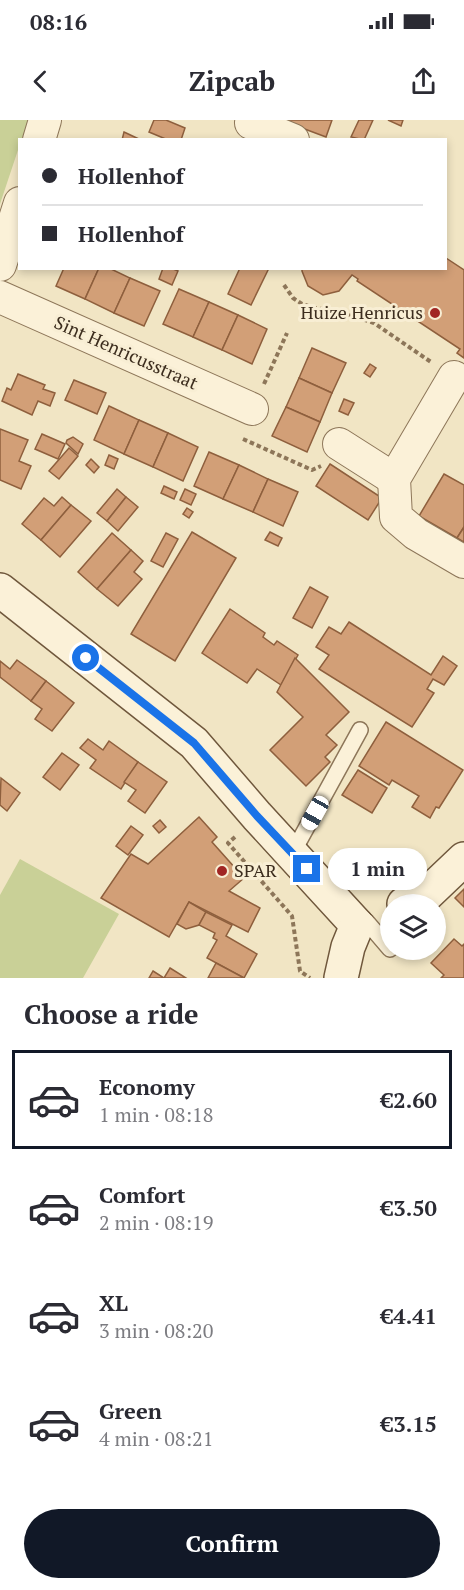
<!DOCTYPE html>
<meta charset="utf-8">
<style>
body{margin:0;font-family:"PT Serif",serif;background:#f2f2f3;color:#2b2b33;height:100vh;display:flex;flex-direction:column;font-size:22px;white-space:nowrap}
*{box-sizing:border-box;margin:0}
p{font-size:20px;color:#7c7c81}
.icon{flex:none;width:33px;height:33px;fill:none;stroke:currentColor;stroke-width:2;stroke-linecap:round;stroke-linejoin:round}
.map{position:relative;height:858px;overflow:hidden}
.side{display:flex;flex-direction:column;background:#fff;flex:1}
.side>*{flex:none}
.hud{position:absolute;left:18px;top:18px;width:429px;height:132px;border-radius:0px;box-shadow:0 3px 9px #0003;display:grid;align-content:center;height:132px;padding:0 24px;background:#fff}
.controls{position:absolute;left:380px;top:774px;display:grid;gap:12px}
.controls a{display:grid;place-items:center;width:66px;height:66px;border-radius:50%;background:#fff;box-shadow:0 3px 9px #0003;font-size:30px}
.end{position:absolute;width:27px;height:27px;margin:-14px;border:8px solid #1a73e8;background:#fff;box-shadow:0 0 0 3px #fff}
.from{border-radius:50%}
.bubble{position:absolute;height:42px;border-radius:21px;background:#fff;box-shadow:0 3px 9px #0003;font-size:20px;font-weight:700;line-height:42px;text-align:center}
.car{position:absolute;width:18px;height:36px;margin:-18px -9px;border-radius:8px;box-shadow:0 0 4px 2px #0007;background:linear-gradient(#fff 24%,#345 0 40%,#fff 0 76%,#345 0 86%,#fff 0)}
.hud b{display:flex;align-items:center;gap:21px;height:57px;font-size:22px}
.hud b+b{border-top:2px solid #e1e1e2}
.hud i{width:15px;height:15px;background:#2b2b33}
ul{padding:0;list-style:none}
li{display:flex;align-items:center;gap:18px;height:99px;margin:0 12px 9px;padding:0 12px;border:3px solid transparent;border-radius:0px}
li div{flex:1}
li b{display:block;font-size:22px}
li em{font-style:normal;font-weight:700}
li.selected{border-color:#111827}
li>.icon{width:54px;height:54px;stroke-width:1.5}
h2{padding:0 24px;font-size:27px;line-height:72px}
.action{display:flex;gap:12px;margin-top:auto;padding:12px 24px}
.action a{flex:1;height:69px;border-radius:36px;background:#111827;color:#fff;font-size:24px;font-weight:700;line-height:69px;text-align:center}
.status{display:flex;justify-content:space-between;align-items:center;height:42px;padding:0 30px;background:#fff;direction:ltr}
.status svg{height:16px;fill:currentColor}
header{display:flex;justify-content:space-between;align-items:center;height:78px;padding:0 24px;background:#fff;font-size:27px;font-weight:700}
.map>svg:first-child{display:block}
</style>
<div class="status"><b>08:16</b><svg viewBox="0 0 49 12"><path d="M0 12V9h3v3zM5 12V6h3v6zM10 12V3h3v9zM15 12V0h3v12zM26 1h20v11H26zM47 4h2v5h-2z"/></svg></div>
<header><svg class="icon" aria-label="back" viewBox="0 0 24 24"><path d="M15 5l-7 7 7 7"/></svg>Zipcab<svg class="icon" aria-label="share" viewBox="0 0 24 24"><path d="M12 15V3M7 8l5-5 5 5M5 13v7h14v-7"/></svg></header>
<div class="map">
<svg width="464" height="858" viewBox="0 0 464 858">
<rect width="100%" height="100%" fill="#f1e5c4"/>
<g fill="#c9d097">
<polygon points="0,0 29,0 22,19 20,20 19,27 0,84"/>
<polygon points="20,739 119,794 83,858 0,858 0,775"/>
</g>
<g fill="#d29f77" stroke="#8e5f3d" stroke-width="1.5">
<polygon points="154,0 166,0 185,8 181,20 168,20 149,12"/>
<polygon points="287,0 332,0 326,17 286,2"/>
<polygon points="359,0 373,0 364,20 351,17"/>
<polygon points="388,0 403,0 401,6"/>
<polygon points="124,12 141,20 122,20"/>
<polygon points="446,138 464,150 464,238 457,233 460,229 357,161 358,159 352,155 339,171 323,175 308,166 302,151 302,148 446,148"/>
<polygon points="64,148 99,148 85,179 56,166"/>
<polygon points="99,148 109,148 130,158 114,193 85,179"/>
<polygon points="163,148 171,148 178,151 172,165 159,159"/>
<polygon points="240,148 269,148 251,185 228,174"/>
<polygon points="130,158 160,171 144,206 114,193"/>
<polygon points="179,169 209,182 193,217 163,204"/>
<polygon points="209,182 238,195 222,230 193,217"/>
<polygon points="238,195 267,209 252,244 222,230"/>
<polygon points="312,228 346,243 332,273 299,258"/>
<polygon points="370,244 376,248 370,257 364,253"/>
<polygon points="18,254 45,265 43,269 55,273 50,286 38,281 32,295 2,281 7,268 11,270"/>
<polygon points="299,258 332,273 320,302 286,287"/>
<polygon points="74,260 106,273 97,294 65,280"/>
<polygon points="344,279 354,283 348,295 339,291"/>
<polygon points="109,286 139,300 124,334 94,320"/>
<polygon points="286,287 320,302 307,332 272,316"/>
<polygon points="139,300 168,313 153,347 124,334"/>
<polygon points="0,309 28,320 19,341 31,346 21,369 0,360"/>
<polygon points="168,313 198,327 183,361 153,347"/>
<polygon points="42,314 65,324 58,339 35,329"/>
<polygon points="73,317 83,324 78,334 66,323 67,320"/>
<polygon points="69,328 78,336 59,359 49,351"/>
<polygon points="209,332 239,345 223,379 194,366"/>
<polygon points="109,335 118,339 114,349 105,345"/>
<polygon points="91,339 99,347 94,353 86,345"/>
<polygon points="330,344 382,378 368,400 316,366"/>
<polygon points="239,345 268,359 253,392 223,379"/>
<polygon points="444,354 464,365 464,407 457,418 419,396"/>
<polygon points="268,359 298,372 283,406 253,392"/>
<polygon points="164,366 177,372 174,379 161,373"/>
<polygon points="117,369 126,377 107,401 97,393"/>
<polygon points="185,369 196,374 191,385 180,380"/>
<polygon points="62,377 71,385 41,420 22,404 44,378 54,386"/>
<polygon points="126,377 138,387 118,411 107,401"/>
<polygon points="71,385 91,401 60,437 41,420"/>
<polygon points="187,388 193,392 189,398 183,394"/>
<polygon points="464,407 464,422 457,418"/>
<polygon points="192,412 236,438 175,541 131,514"/>
<polygon points="270,412 282,418 278,426 265,420"/>
<polygon points="112,413 131,430 97,469 78,452"/>
<polygon points="166,413 178,419 163,447 151,441"/>
<polygon points="131,430 143,441 134,452 142,459 118,486 97,469"/>
<polygon points="310,467 328,477 312,508 293,498"/>
<polygon points="230,489 265,513 263,517 274,525 277,521 298,535 281,565 257,549 247,563 202,533"/>
<polygon points="349,502 431,555 443,536 457,546 444,565 433,559 427,569 434,573 412,607 319,549 329,535 316,527 329,507 341,514"/>
<polygon points="295,538 349,592 326,615 337,625 325,637 330,642 306,666 270,630 303,597 277,572"/>
<polygon points="17,540 46,561 31,581 0,557 0,541 10,549"/>
<polygon points="46,561 74,583 52,611 35,599 42,589 31,581"/>
<polygon points="386,602 463,650 439,688 436,687 430,698 412,687 419,676 392,660 389,665 359,646"/>
<polygon points="88,619 103,630 109,621 138,642 121,669 90,648 96,640 80,628"/>
<polygon points="62,633 79,645 60,670 43,657"/>
<polygon points="138,642 167,662 145,693 128,681 136,670 124,662"/>
<polygon points="358,650 387,668 372,693 342,675"/>
<polygon points="1,658 20,673 7,691 0,685"/>
<polygon points="199,697 217,717 212,722 244,758 229,771 260,788 248,812 189,782 169,817 101,778 131,734 148,744"/>
<polygon points="160,700 166,707 159,713 153,706"/>
<polygon points="131,706 143,715 128,735 116,726"/>
<polygon points="464,769 464,787 455,778"/>
<polygon points="189,782 206,792 199,805 186,809 177,804"/>
<polygon points="206,792 232,805 226,816 257,834 244,858 207,838 217,820 213,818 215,813 199,805"/>
<polygon points="454,819 462,826 464,824 464,858 441,858 444,855 431,843"/>
<polygon points="216,843 244,858 208,858"/>
<polygon points="170,848 186,858 164,858"/>
<polygon points="153,851 164,858 149,858"/>
</g>
<g fill="none" stroke-linecap="round" stroke-linejoin="round">
<g stroke="#8d7659" stroke-width="18">
<g id="lane">
<polyline points="292,734 360,610"/>
<polyline points="366,801 390,829"/>
</g>
</g>
<g stroke="#8d7659" stroke-width="34">
<g id="street">
<polyline points="252,0 251,3 293,20"/>
<polyline points="39,20 45,0"/>
<polyline points="0,145 20,83"/>
<polyline points="0,177 252,289"/>
<polyline points="454,257 394,359 396,397 416,414 464,442"/>
<polyline points="339,324 394,359"/>
</g>
</g>
<g stroke="#6f573c" stroke-width="36">
<g id="secondary">
<polyline points="0,470 194,623 257,696 357,805"/>
<polyline points="404,784 424,777 464,739"/>
<polyline points="341,858 348,827 357,805"/>
</g>
</g>
<g stroke="#8d7659" stroke-width="4" stroke-dasharray="4.5 3" stroke-linecap="butt">
<polyline points="284,165 293,178 302,184 315,188 336,191 374,203 431,242"/>
<polyline points="264,264 287,213"/>
<polyline points="243,319 312,350 321,346"/>
<polyline points="235,717 228,723 292,796 300,851 310,858"/>
</g>
<use href="#lane" stroke="#fbf1d8" stroke-width="15"/>
<use href="#street" stroke="#fbf1d8" stroke-width="32"/>
<use href="#secondary" stroke="#fbf1d8" stroke-width="33"/>
</g>
<g fill="none" stroke-linecap="round" stroke-linejoin="round">
<polyline stroke="#1a73e8" stroke-width="8" points="86,538 194,623 257,696 307,749"/>
</g>
<g fill="#a12624" stroke="#f8eed4" stroke-width="2">
<circle cx="435" cy="193" r="6"/>
<circle cx="222" cy="751" r="6"/>
</g>
<g text-anchor="middle" stroke-width="6" stroke-linejoin="round" paint-order="stroke">
<g font-size="18" fill="#3c2d1e" stroke="#f8eed4" text-anchor="end">
<text x="423" y="199">Huize Henricus</text>
<text x="234" y="757" text-anchor="start">SPAR</text>
</g>
<g font-size="18" fill="#3c2d1e" stroke="#f8eed4">
<text transform="translate(126 233) rotate(24)" y="6">Sint Henricusstraat</text>
</g>
</g>
</svg>
<div class="controls">
<a><svg class="icon" aria-label="layers" viewBox="0 0 24 24"><path d="M12 4l9 5-9 5-9-5zM3 14l9 5 9-5"/></svg></a>
</div>
<i class="end from" style="left:86px;top:538px"></i>
<i class="end" style="left:307px;top:749px"></i>
<div class="bubble" style="left:328px;top:728px;width:99px">1 min</div>
<i class="car" style="left:315px;top:693px;rotate:209deg"></i>
<div class="hud">
<b><i class="from"></i>Hollenhof</b>
<b><i></i>Hollenhof</b>
</div>
</div>
<section class="side">
<h2>Choose a ride</h2>
<ul>
<li class="selected"><svg class="icon" aria-label="car" viewBox="0 0 24 24"><path d="M5 17H2v-5l4-1 3-4h7l3 4 3 1v5h-3M9 17h6M6 11h13"/><circle cx="7" cy="17" r="2"/><circle cx="17" cy="17" r="2"/></svg><div><b>Economy</b><p>1 min · 08:18</p></div><em>€2.60</em></li>
<li><svg class="icon" aria-label="car" viewBox="0 0 24 24"><path d="M5 17H2v-5l4-1 3-4h7l3 4 3 1v5h-3M9 17h6M6 11h13"/><circle cx="7" cy="17" r="2"/><circle cx="17" cy="17" r="2"/></svg><div><b>Comfort</b><p>2 min · 08:19</p></div><em>€3.50</em></li>
<li><svg class="icon" aria-label="car" viewBox="0 0 24 24"><path d="M5 17H2v-5l4-1 3-4h7l3 4 3 1v5h-3M9 17h6M6 11h13"/><circle cx="7" cy="17" r="2"/><circle cx="17" cy="17" r="2"/></svg><div><b>XL</b><p>3 min · 08:20</p></div><em>€4.41</em></li>
<li><svg class="icon" aria-label="car" viewBox="0 0 24 24"><path d="M5 17H2v-5l4-1 3-4h7l3 4 3 1v5h-3M9 17h6M6 11h13"/><circle cx="7" cy="17" r="2"/><circle cx="17" cy="17" r="2"/></svg><div><b>Green</b><p>4 min · 08:21</p></div><em>€3.15</em></li>
</ul>
<div class="action"><a>Confirm</a></div>
</section>
